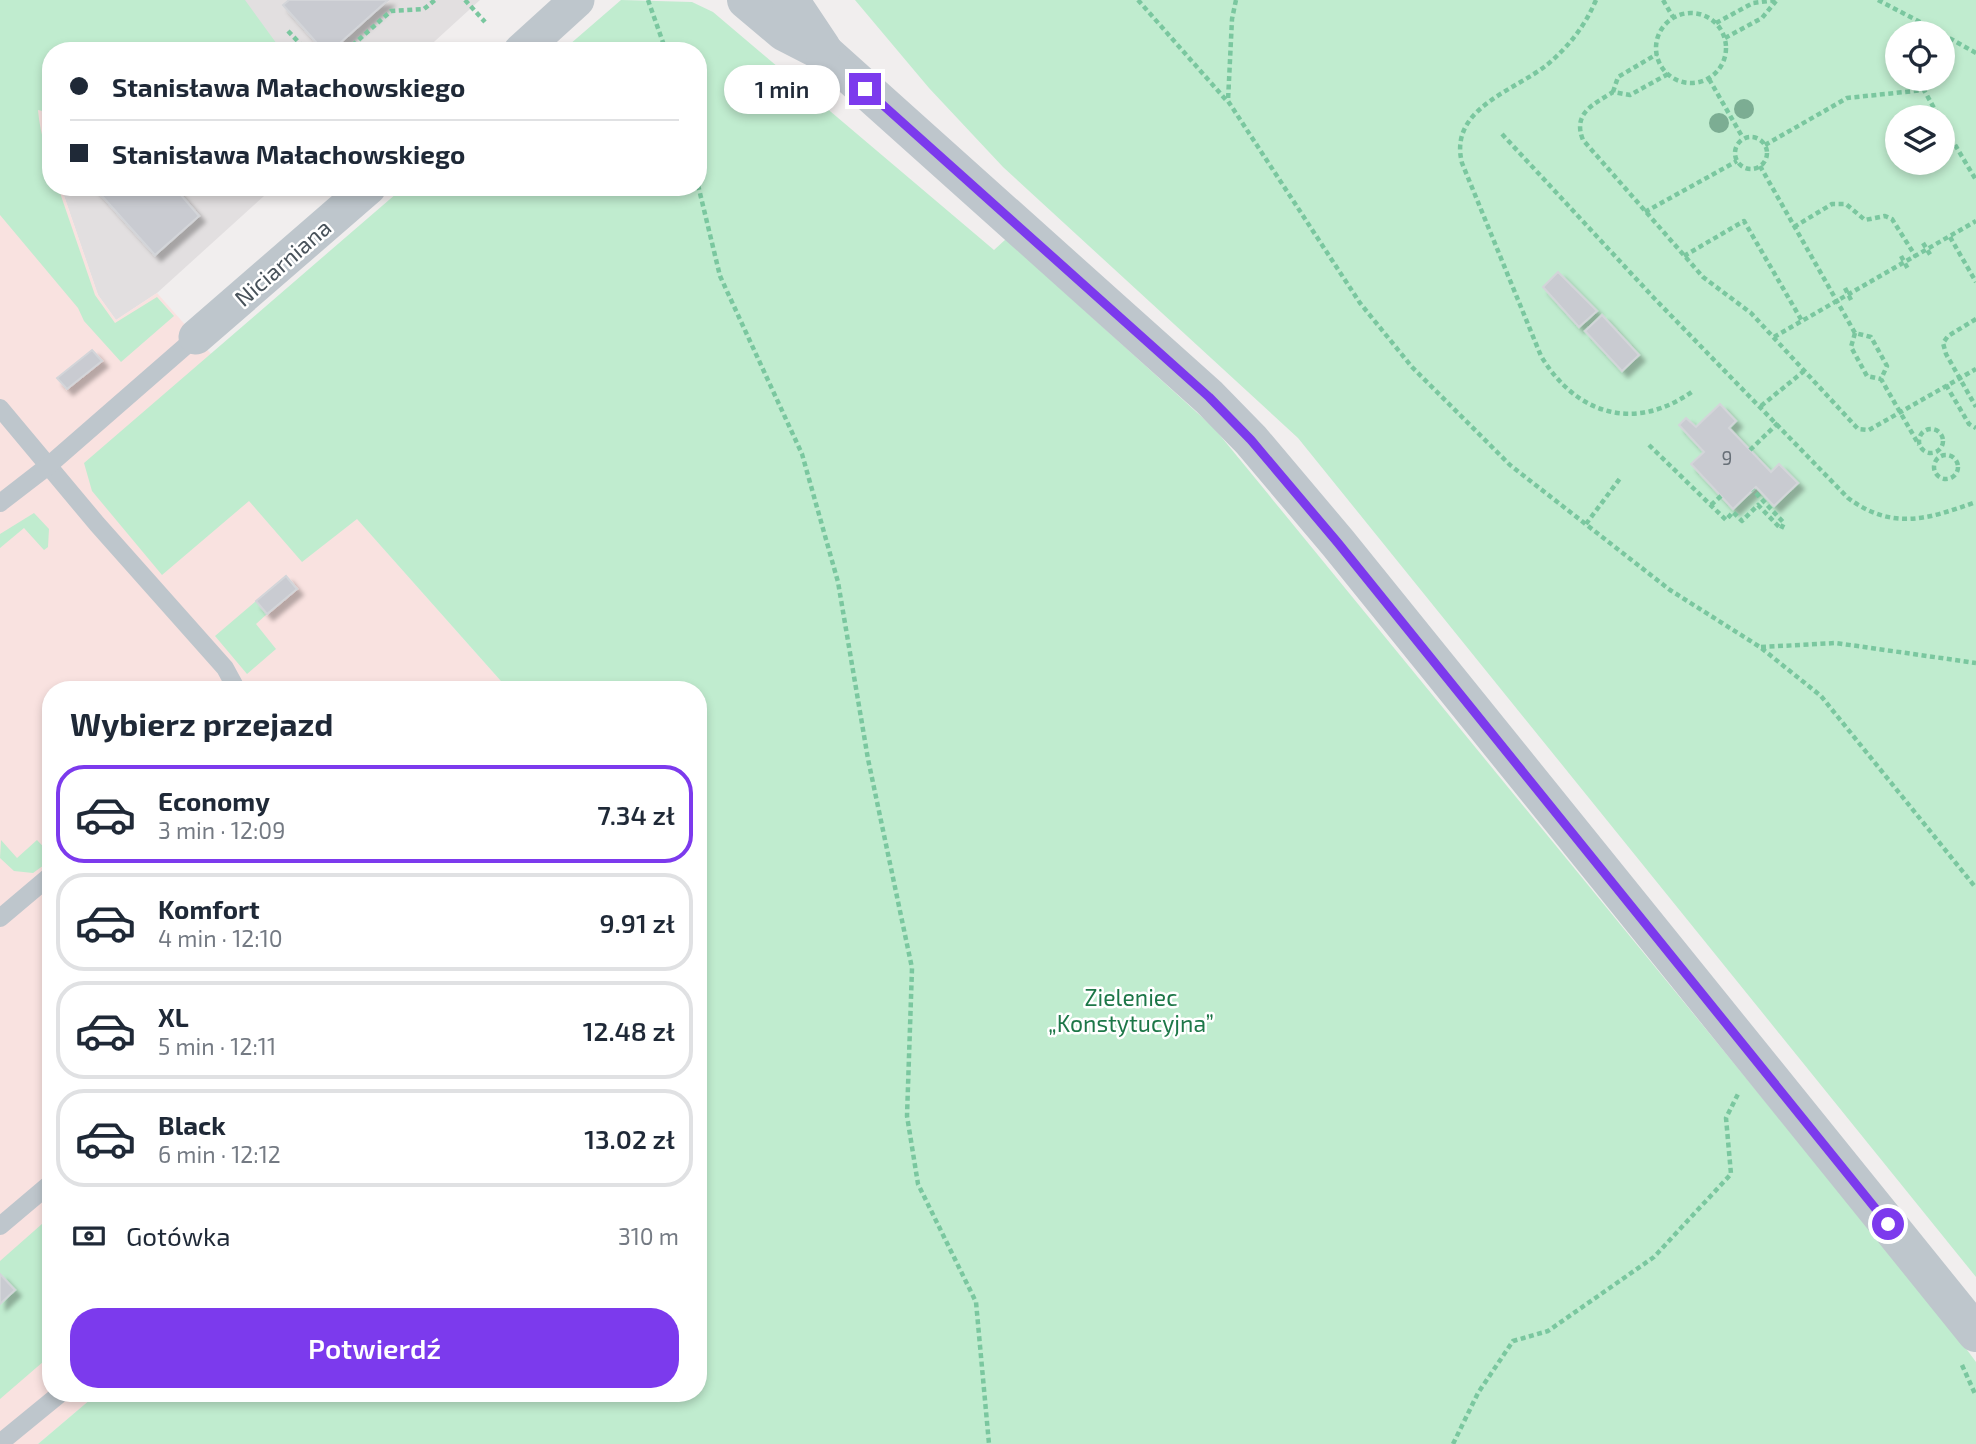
<!DOCTYPE html>
<html lang="pl">
<meta charset="utf-8">
<style>
body{margin:0;font-family:"Exo 2",sans-serif;background:#f6f6f7;color:#1f2937;height:100vh;display:flex;flex-direction:column;font-size:26px;white-space:nowrap}
*{box-sizing:border-box;margin:0}
p{font-size:23px;color:#747a83}
.icon{flex:none;width:38px;height:38px;fill:none;stroke:currentColor;stroke-width:2;stroke-linecap:round;stroke-linejoin:round}
.map{position:relative;flex:1;overflow:hidden}
.details{position:absolute;left:42px;top:681px;width:665px;height:721px;display:flex;flex-direction:column;background:#fff;border-radius:28px;box-shadow:0 4px 10px #0003}
.details>*{flex:none}
.top-card{position:absolute;left:42px;top:42px;width:665px;height:154px;border-radius:28px;box-shadow:0 4px 10px #0003;display:grid;align-content:center;height:154px;padding:0 28px;background:#fff}
.fabs{position:absolute;left:1885px;top:21px;display:grid;gap:14px}
.fabs a{display:grid;place-items:center;width:70px;height:70px;border-radius:50%;background:#fff;box-shadow:0 4px 10px #0003;font-size:35px}
.end{position:absolute;width:32px;height:32px;margin:-16px;border:9px solid #7c3aed;background:#fff;box-shadow:0 0 0 4px #fff}
.from{border-radius:50%}
.bubble{position:absolute;height:49px;border-radius:24px;background:#fff;box-shadow:0 4px 10px #0003;font-size:23px;font-weight:600;line-height:49px;text-align:center}
.top-card b{display:flex;align-items:center;gap:24px;height:66px;font-size:26px}
.top-card b+b{border-top:2px solid #e0e1e3}
.top-card i{width:18px;height:18px;background:#1f2937}
ul{padding:0;list-style:none}
li{display:flex;align-items:center;gap:21px;height:98px;margin:0 14px 10px;padding:0 14px;border:4px solid #e0e1e3;border-radius:28px}
li div{flex:1}
li b{display:block;font-size:26px}
li em{font-style:normal;font-weight:600}
li.on{border-color:#7c3aed}
li>.icon{width:63px;height:63px;stroke-width:1.5}
h2{padding:0 28px;font-size:32px;line-height:84px}
.pay{display:flex;align-items:center;gap:18px;height:77px;padding:0 28px;font-size:26px}
.pay p{margin-inline-start:auto}
.primary-button{display:flex;gap:14px;margin-top:auto;padding:14px 28px}
.primary-button a{flex:1;height:80px;border-radius:28px;background:#7c3aed;color:#fff;font-size:28px;font-weight:600;line-height:80px;text-align:center}
.map>svg:first-child{display:block}
</style>
<div class="map">
<svg width="1976" height="1444" viewBox="0 0 1976 1444">
<defs>
<filter id="shadow"><feDropShadow dx="6" dy="6" stdDeviation="2" flood-color="#0004"/></filter>
</defs>
<rect width="100%" height="100%" fill="#f1eeee"/>
<g fill="#e2dfe0">
<polygon points="34,0 480,0 424,51 51,51 51,156 43,132"/>
<polygon points="61,187 274,187 157,293 116,320 98,295"/>
</g>
<polygon fill="#f9e2e0" points="0,0 34,0 43,132 51,156 51,187 61,187 98,295 116,320 157,293 508,689 51,690 51,1393 98,1393 38,1444 0,1444"/>
<g fill="#c0eccf" fill-rule="evenodd">
<path d="M0,0H245L282,51H51V113L38,110C40,137 51,160 51,187H58L95,295L115,323L157,297L174,316L121,362L84,321L78,308L0,215Z"/>
<polygon points="621,0 692,2 713,12 994,250 1006,239 1214,428 1953,1331 1976,1362 1976,1444 38,1444 98,1393 698,1393 698,690 508,689 357,519 302,562 249,501 162,575 92,491 84,463 404,187 698,187 698,51 562,51"/>
<path d="M855,0H1976V1277L1298,438L1003,167L929,88ZM1897,33H1942V79H1897ZM1897,117H1942V163H1897Z"/>
<polygon points="34,513 49,529 48,547 44,550 24,528 0,548 0,534"/>
<polygon points="256,601 267,614 256,624 276,649 247,674 215,636"/>
<polygon points="1,840 17,858 37,840 51,855 51,860 33,873 14,871 0,858"/>
<polygon points="51,1216 51,1355 0,1399 0,1304 15,1290 0,1274 0,1261"/>
</g>
<g fill="#c9cbd1" stroke="#d3d5d9" stroke-width="2" filter="url(#shadow)">
<polygon points="289,0 388,0 331,51 324,51 283,5"/>
<polygon points="94,187 174,187 199,216 155,255"/>
<polygon points="1558,272 1597,311 1579,327 1543,287"/>
<polygon points="1602,315 1639,355 1622,371 1585,331"/>
<polygon points="92,350 102,361 67,389 57,378"/>
<polygon points="1720,404 1736,421 1729,428 1771,472 1779,464 1798,483 1774,506 1756,487 1733,509 1691,464 1704,452 1679,425 1686,418 1696,427"/>
<polygon points="286,576 297,589 267,614 256,601"/>
<polygon points="0,1274 15,1290 0,1304"/>
</g>
<g fill="none" stroke-linecap="round" stroke-linejoin="round">
<g stroke="#7ac79f" stroke-width="4.5" stroke-dasharray="5 3.5" stroke-linecap="butt">
<polyline points="465,0 485,22"/>
<polyline points="648,0 666,51"/>
<polyline points="1138,0 1227,101"/>
<polyline points="1236,0 1232,19 1228,101 1360,303 1412,367 1510,465 1670,590 1760,647 1821,696 1976,888"/>
<path d="M1596,0C1585,26 1569,46 1548,64C1515,91 1448,108 1462,163L1541,356C1577,416 1636,432 1693,391"/>
<polyline points="1663,0 1673,17"/>
<polyline points="1878,0 1941,33"/>
<circle cx="1691" cy="48" r="35"/>
<polyline points="1716,23 1753,3 1776,0"/>
<polyline points="288,31 307,51"/>
<polyline points="1942,34 1976,53"/>
<polyline points="1725,38 1762,18 1776,1"/>
<polyline points="346,51 391,11 424,9 435,0"/>
<path d="M1668,74L1630,95L1613,92C1594,104 1572,113 1583,140L1703,277L1751,313L1858,429L1869,430L1976,369"/>
<polyline points="1709,79 1743,138"/>
<polyline points="1924,90 1928,79"/>
<polyline points="1613,92 1618,77 1657,54"/>
<polyline points="1942,123 1976,180"/>
<path d="M1502,134L1653,297L1848,498C1893,531 1928,519 1976,502"/>
<circle cx="1751" cy="153" r="16"/>
<polyline points="1765,145 1847,98 1924,90 1939,117"/>
<polyline points="1760,166 1855,333 1871,337 1887,366 1881,379 1919,445"/>
<polyline points="698,185 720,276 802,454 838,582 868,759 912,968 907,1116 918,1184 976,1302 989,1444"/>
<polyline points="1645,212 1737,161"/>
<polyline points="1794,227 1832,204 1846,204 1865,220 1885,216 1892,219 1916,257"/>
<polyline points="1950,237 1976,282"/>
<polyline points="1923,243 1931,256"/>
<polyline points="1684,256 1744,221 1802,321"/>
<polyline points="1901,256 1908,269"/>
<polyline points="1845,288 1852,302"/>
<polyline points="1976,319 1948,336 1943,343 1946,354 1976,407"/>
<polyline points="1855,333 1851,347 1867,376 1881,379"/>
<polyline points="1774,337 1976,221"/>
<polyline points="1946,385 1969,424 1976,428"/>
<polyline points="1761,406 1804,371"/>
<circle cx="1931" cy="441" r="12"/>
<polyline points="1649,445 1726,520 1733,512 1742,521 1758,505 1781,529 1784,523 1753,490"/>
<polyline points="1750,450 1778,423"/>
<circle cx="1946" cy="467" r="12"/>
<polyline points="1711,505 1721,496"/>
<polyline points="1586,524 1621,477"/>
<polyline points="1761,647 1836,643 1976,663"/>
<polyline points="1962,1365 1976,1396"/>
<polyline points="1453,1444 1478,1393 1513,1341 1548,1331 1654,1257 1731,1174 1726,1118 1738,1094"/>
</g>
<g stroke="#bec6cc" stroke-width="18">
<polyline points="0,408 97,524 225,668 237,690"/>
<polyline points="0,503 48,466 196,337"/>
<polyline points="0,918 51,875"/>
<polyline points="0,1226 51,1183"/>
<polyline points="0,1443 61,1393"/>
</g>
<g stroke="#bec6cc" stroke-width="35">
<polyline points="521,51 577,0"/>
<polyline points="196,337 369,187"/>
</g>
<g stroke="#bec6cc" stroke-width="38">
<polyline points="746,0 784,32 825,53 1209,397 1251,440 1338,543 1976,1333"/>
<polyline points="790,0 822,48"/>
</g>
</g>
<g fill="#7cad93">
<circle cx="1744" cy="109" r="10"/>
<circle cx="1719" cy="123" r="10"/>
</g>
<g fill="none" stroke-linecap="round" stroke-linejoin="round">
<polyline stroke="#7c3aed" stroke-width="9" points="865,89 1209,397 1251,440 1338,543 1888,1224"/>
</g>
<g text-anchor="middle" stroke-width="5" stroke-linejoin="round" paint-order="stroke">
<g font-size="19" fill="#687078">
<text x="1727" y="465">9</text>
</g>
<g font-size="23" fill="#48525a" stroke="#fff">
<text transform="translate(283 263) rotate(-41)" y="8">Niciarniana</text>
</g>
<g font-size="23" fill="#1d7748" stroke="#fff">
<text x="1131" y="1006">Zieleniec<tspan x="1131" dy="26">„Konstytucyjna”</tspan></text>
</g>
</g>
</svg>
<div class="fabs">
<a><svg class="icon" aria-label="locate" viewBox="0 0 24 24"><circle cx="12" cy="12" r="6"/><path d="M12 2v4M12 18v4M2 12h4M18 12h4"/></svg></a>
<a><svg class="icon" aria-label="layers" viewBox="0 0 24 24"><path d="M12 4l9 5-9 5-9-5zM3 14l9 5 9-5"/></svg></a>
</div>
<i class="end from" style="left:1888px;top:1224px"></i>
<i class="end" style="left:865px;top:89px"></i>
<div class="bubble" style="left:724px;top:65px;width:116px">1 min</div>
<div class="top-card">
<b><i class="from"></i>Stanisława Małachowskiego</b>
<b><i></i>Stanisława Małachowskiego</b>
</div>
<section class="details">
<h2>Wybierz przejazd</h2>
<ul>
<li class="on"><svg class="icon" aria-label="car" viewBox="0 0 24 24"><path d="M5 17H2v-5l4-1 3-4h7l3 4 3 1v5h-3M9 17h6M6 11h13"/><circle cx="7" cy="17" r="2"/><circle cx="17" cy="17" r="2"/></svg><div><b>Economy</b><p>3 min · 12:09</p></div><em>7.34 zł</em></li>
<li><svg class="icon" aria-label="car" viewBox="0 0 24 24"><path d="M5 17H2v-5l4-1 3-4h7l3 4 3 1v5h-3M9 17h6M6 11h13"/><circle cx="7" cy="17" r="2"/><circle cx="17" cy="17" r="2"/></svg><div><b>Komfort</b><p>4 min · 12:10</p></div><em>9.91 zł</em></li>
<li><svg class="icon" aria-label="car" viewBox="0 0 24 24"><path d="M5 17H2v-5l4-1 3-4h7l3 4 3 1v5h-3M9 17h6M6 11h13"/><circle cx="7" cy="17" r="2"/><circle cx="17" cy="17" r="2"/></svg><div><b>XL</b><p>5 min · 12:11</p></div><em>12.48 zł</em></li>
<li><svg class="icon" aria-label="car" viewBox="0 0 24 24"><path d="M5 17H2v-5l4-1 3-4h7l3 4 3 1v5h-3M9 17h6M6 11h13"/><circle cx="7" cy="17" r="2"/><circle cx="17" cy="17" r="2"/></svg><div><b>Black</b><p>6 min · 12:12</p></div><em>13.02 zł</em></li>
</ul>
<div class="pay"><svg class="icon" aria-label="cash" viewBox="0 0 24 24"><path d="M3 7h18v10H3z"/><circle cx="12" cy="12" r="2"/></svg>Gotówka<p>310 m</p></div>
<div class="primary-button"><a>Potwierdź</a></div>
</section>
</div>
